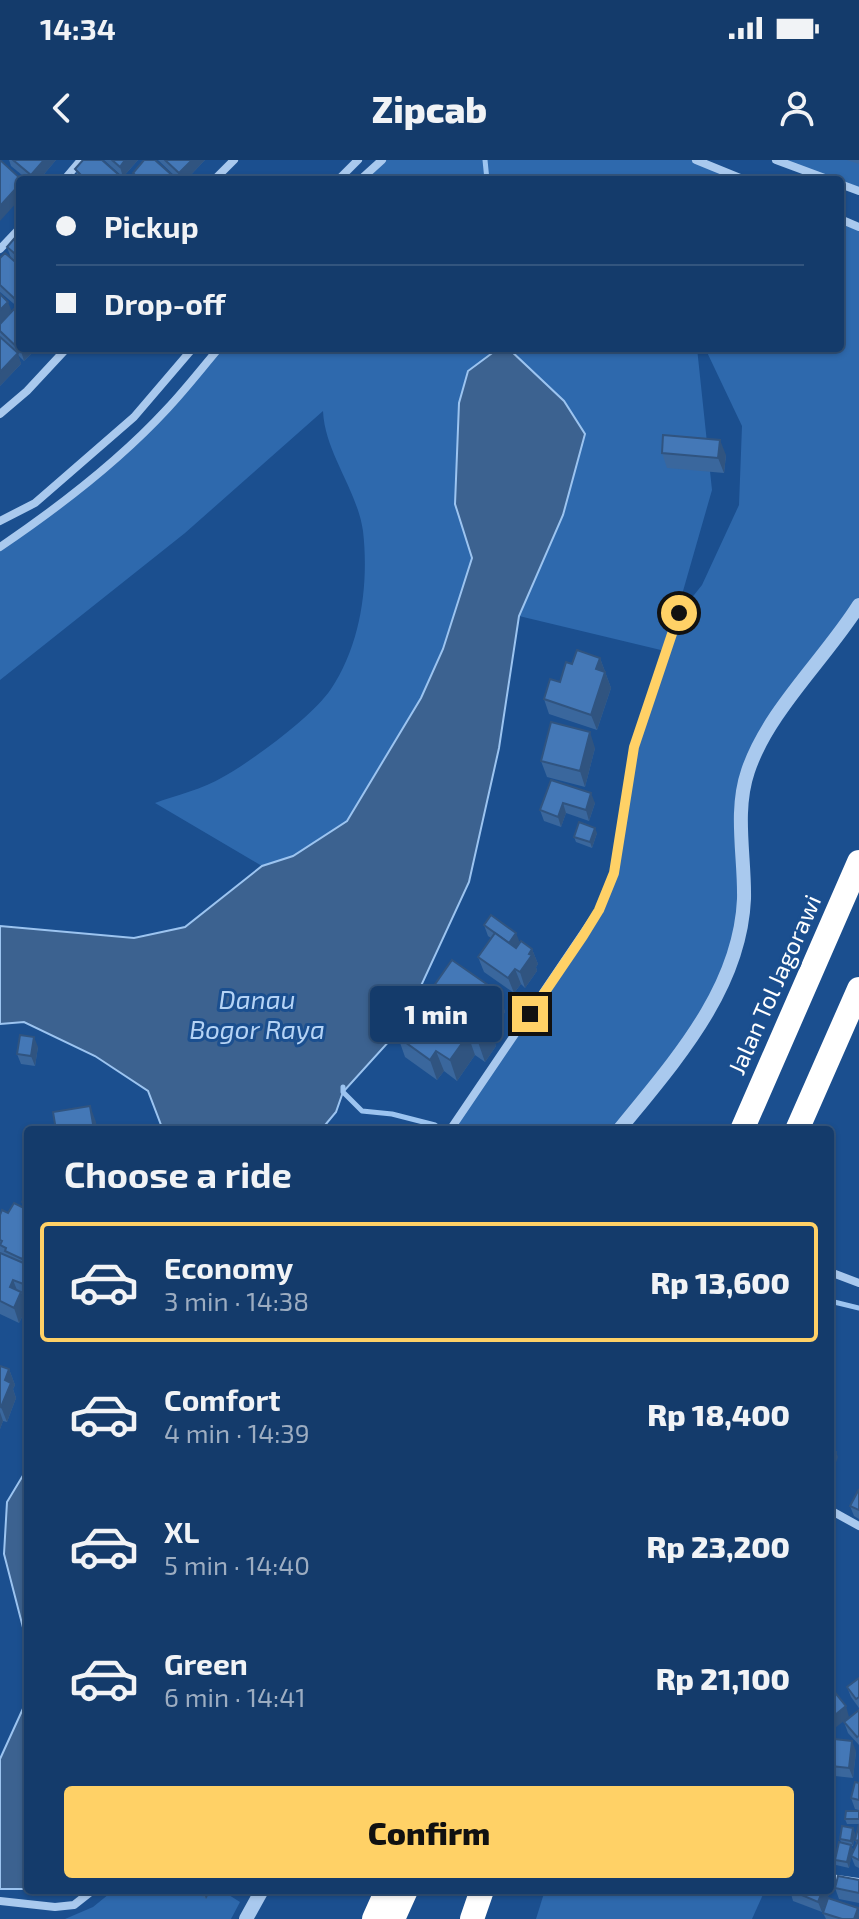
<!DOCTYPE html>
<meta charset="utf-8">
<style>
body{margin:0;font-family:"Exo 2",sans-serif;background:#214673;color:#f1f3f6;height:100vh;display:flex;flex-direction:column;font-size:30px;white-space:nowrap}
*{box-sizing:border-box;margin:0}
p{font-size:26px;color:#9dadc1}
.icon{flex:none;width:44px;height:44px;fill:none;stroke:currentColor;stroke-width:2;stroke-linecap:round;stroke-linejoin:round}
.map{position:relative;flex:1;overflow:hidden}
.side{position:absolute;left:24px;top:966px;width:810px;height:768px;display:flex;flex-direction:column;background:#143b6b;border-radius:8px;box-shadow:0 2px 6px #0004,0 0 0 2px #33557e}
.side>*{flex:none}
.hud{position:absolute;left:16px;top:16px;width:828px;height:176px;border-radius:8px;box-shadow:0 2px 6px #0004,0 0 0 2px #33557e;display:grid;align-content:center;height:176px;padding:0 40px;background:#143b6b}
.end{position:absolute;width:36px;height:36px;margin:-18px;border:10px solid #ffd166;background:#111;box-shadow:0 0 0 4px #111}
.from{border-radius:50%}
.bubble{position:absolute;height:56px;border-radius:8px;background:#143b6b;box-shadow:0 2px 6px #0004,0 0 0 2px #33557e;font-size:26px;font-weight:800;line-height:56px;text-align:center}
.hud b{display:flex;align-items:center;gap:28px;height:76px;font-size:30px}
.hud b+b{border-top:2px solid #33557e}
.hud i{width:20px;height:20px;background:#f1f3f6}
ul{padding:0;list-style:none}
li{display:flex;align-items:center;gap:24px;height:120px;margin:0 16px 12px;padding:0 24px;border:4px solid transparent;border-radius:8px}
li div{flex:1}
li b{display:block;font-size:30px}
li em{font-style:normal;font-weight:800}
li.current{border-color:#ffd166}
li>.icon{width:72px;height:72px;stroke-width:1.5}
h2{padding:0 40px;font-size:36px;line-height:96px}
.action{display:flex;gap:16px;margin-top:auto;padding:16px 40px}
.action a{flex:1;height:92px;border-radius:8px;background:#ffd166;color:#111;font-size:32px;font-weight:800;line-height:92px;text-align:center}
.status{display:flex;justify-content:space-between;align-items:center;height:56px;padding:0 40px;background:#143b6b;direction:ltr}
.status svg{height:22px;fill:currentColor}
header{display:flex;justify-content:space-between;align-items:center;height:104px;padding:0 40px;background:#143b6b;font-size:36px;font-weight:800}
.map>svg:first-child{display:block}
</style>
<div class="status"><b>14:34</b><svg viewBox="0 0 49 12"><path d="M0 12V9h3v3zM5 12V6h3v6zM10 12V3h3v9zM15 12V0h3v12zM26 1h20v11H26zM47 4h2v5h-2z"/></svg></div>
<header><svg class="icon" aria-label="back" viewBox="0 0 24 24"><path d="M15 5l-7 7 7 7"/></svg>Zipcab<svg class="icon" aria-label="person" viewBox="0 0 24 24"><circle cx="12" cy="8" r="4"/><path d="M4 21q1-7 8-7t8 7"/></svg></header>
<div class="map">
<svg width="859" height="1759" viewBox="0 0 859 1759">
<rect width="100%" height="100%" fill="#1b4f8f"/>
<g fill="#2e69ad">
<polygon points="382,0 697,0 745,20 360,20"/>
<polygon points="776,0 859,0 859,31 840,24 840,20 829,20"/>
<polygon points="840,59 859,67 859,445 747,613 744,739 726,817 619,970 450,970 583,777 614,713 634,587 665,491 519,456 563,355 564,241 508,188 697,188 712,330 675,459 702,425 739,345 742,266 705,188 840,188"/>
<path d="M218,188H499L468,211L459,243L455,344L472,398L443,489L421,538L347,661L293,696L262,706L155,643C177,635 203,629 223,617C252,601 313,556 331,529C361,484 369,424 363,371C357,329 325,293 323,251L185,373L0,520V387L120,294Z"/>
<polygon points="114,1730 221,1730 240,1742 231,1759 65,1759 93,1747"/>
<polygon points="545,1730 765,1730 752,1759 536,1759"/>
</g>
<g fill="#3c6290" stroke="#9cc4f0" stroke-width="2">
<polygon points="499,188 508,188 564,241 585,274 563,355 519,456 499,588 469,722 402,867 343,932 336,952 321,970 163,970 148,931 95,896 24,862 0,864 0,766 134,778 185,767 262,706 293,696 347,661 421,538 443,489 472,398 455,344 459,243 468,211"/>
<polygon points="28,1307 28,1720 27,1729 0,1729 0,1599 26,1542 27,1483 4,1394 7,1342"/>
</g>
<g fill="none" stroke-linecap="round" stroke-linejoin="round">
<g stroke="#9cc4f0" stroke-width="5">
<polyline points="485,0 487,20"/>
<polyline points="343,927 343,932 362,951 392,954 435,965 442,970"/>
<polyline points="830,1141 859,1148"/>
</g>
<g stroke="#a9c9ee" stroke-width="8">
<polyline points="696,0 745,20"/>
<polyline points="776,0 830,20"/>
<polyline points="64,20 81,0"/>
<polyline points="214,20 234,0"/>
<polyline points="338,20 358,0"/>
<polyline points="360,20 382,0"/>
<polyline points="840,24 859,31"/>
<polyline points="840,59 859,67"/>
<polyline points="0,89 20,68"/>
<polyline points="0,254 27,231 67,188"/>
<polyline points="0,361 35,343 134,257 193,188"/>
<path d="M0,387C59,347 119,301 167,249C185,230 202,208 219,188"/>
<polyline points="450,970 599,750 614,713 634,587 679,453"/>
<polyline points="830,1112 859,1123"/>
<polyline points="830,1350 859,1366"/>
<polyline points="830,1718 859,1722"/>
<polyline points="0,1741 55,1747 74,1745 93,1730"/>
</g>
<g stroke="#a9c9ee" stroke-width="14">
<path d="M619,970C674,902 740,830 744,739C745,697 734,652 748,611C768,551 825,499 859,445"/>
<polyline points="246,1759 262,1730"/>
</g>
<g stroke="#fff" stroke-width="24">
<polyline points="742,970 859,702"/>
<polyline points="797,970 859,829"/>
<polyline points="374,1759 387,1730"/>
<polyline points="393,1759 406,1730"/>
<polyline points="472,1759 482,1730"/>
</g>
</g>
<g fill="#3a679d">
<polygon points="9,0 56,0 39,20 28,20 11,6"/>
<polygon points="104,0 138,0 123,17"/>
<polygon points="158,0 205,0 186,20 179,20"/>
<polygon points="847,0 859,0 859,4"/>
<polygon points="75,9 119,15 120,20 79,20"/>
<polygon points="20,72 20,105 11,98 7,87"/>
<polygon points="0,98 20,106 20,149 0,132"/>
<polygon points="0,134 20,188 37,188 24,201 18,195 21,204 0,226"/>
<polygon points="662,293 726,295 724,313 667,308"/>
<polygon points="600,498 611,528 597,570 549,554 544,539 560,522 572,504"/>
<polygon points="595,588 585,627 547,617 541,601"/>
<polygon points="551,620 595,643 589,661 566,653 561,667 544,661 540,650"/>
<polygon points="597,673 592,688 576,682 574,677"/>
<polygon points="484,765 532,789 538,804 536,807 537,811 525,828 521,824 514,833 484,812 478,797 491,778 488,776"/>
<polygon points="498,832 505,852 491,873 496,886 485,902 475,895 457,921 444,911 437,920 405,897 398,877"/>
<polygon points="38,887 35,906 21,904 17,894"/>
<polygon points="28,1030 28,1139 23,1137 27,1147 19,1163 0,1154 0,1055 25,1048 22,1042"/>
<polygon points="0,1206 9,1209 15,1225 13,1229 16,1238 7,1262 3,1261 0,1269"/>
<polygon points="859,1329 859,1359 854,1356 850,1346"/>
<polygon points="859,1518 859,1548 851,1537 847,1527"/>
<polygon points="859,1550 859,1585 848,1573 844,1562"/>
<polygon points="856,1591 853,1618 835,1616 831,1606"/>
<polygon points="859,1623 859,1650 855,1649 851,1638"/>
<polygon points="859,1651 859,1708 855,1706 851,1696 849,1708 836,1705 835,1700 841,1683 840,1679 855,1673 853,1686 851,1686 853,1690 852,1694 857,1685 855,1680 859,1664 847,1664 845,1659"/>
<polygon points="859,1720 859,1743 839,1739 835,1728"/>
<polygon points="193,1730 211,1730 206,1739"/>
<polygon points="790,1730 829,1734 822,1752 793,1741"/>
<polygon points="858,1748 859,1759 826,1759 823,1753"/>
</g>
<g fill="#305480">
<polygon points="44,0 56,0 39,20 33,20 31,15"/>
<polygon points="125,0 138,0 123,17 120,7"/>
<polygon points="192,0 205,0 186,20 181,20 179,13"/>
<polygon points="20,24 20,39 0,61 0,46"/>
<polygon points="20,133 20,147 19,145 19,149 15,139"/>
<polygon points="8,142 12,152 0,165 0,150"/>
<polygon points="23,188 37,188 24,201 21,191"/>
<polygon points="18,193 21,204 0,226 0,212"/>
<polygon points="720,280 726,295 724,313 718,298"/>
<polygon points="600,498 611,528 597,570 591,555 596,509"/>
<polygon points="590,572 595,588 585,627 580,611"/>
<polygon points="591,633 595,643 589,661 586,650"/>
<polygon points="563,643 566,653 561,667 558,657"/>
<polygon points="595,668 597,673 592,688 590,682"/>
<polygon points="516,773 520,783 513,793 509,783"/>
<polygon points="532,789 538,804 536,807 537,811 525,828 520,812"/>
<polygon points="515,809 521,824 514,833 508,818"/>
<polygon points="498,832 505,852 491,873 496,886 485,902 478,882 479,859"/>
<polygon points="468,875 475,895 457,921 450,900"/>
<polygon points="34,877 38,887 35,906 31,896"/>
<polygon points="436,891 444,911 437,920 430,900"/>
<polygon points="90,946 96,962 97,970 94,970"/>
<polygon points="26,1091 28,1095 28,1115 22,1099"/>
<polygon points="13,1120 19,1135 10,1127"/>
<polygon points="21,1132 27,1147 19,1163 14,1148"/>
<polygon points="9,1209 15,1225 13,1229 16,1238 7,1262 1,1247 5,1220"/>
<polygon points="0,1252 3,1261 0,1269"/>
<polygon points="836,1292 838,1297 835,1305 833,1300"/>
<polygon points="846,1546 849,1557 830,1572 830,1559"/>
<polygon points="852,1581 856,1591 853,1618 849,1608"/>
<polygon points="853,1668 855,1673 853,1686 851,1681"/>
<polygon points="851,1685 853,1690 849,1708 847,1702"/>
<polygon points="832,1689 834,1694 832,1704 830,1698"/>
<polygon points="206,1730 211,1730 206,1739 204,1733"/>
<polygon points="823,1730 828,1730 829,1734 822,1752 818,1742"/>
<polygon points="858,1748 859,1759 854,1759"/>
</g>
<g fill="#4478b7" stroke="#305480" stroke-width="2">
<polygon points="0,0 22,20 20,20 20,24 0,46"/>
<polygon points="13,0 44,0 31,15"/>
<polygon points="83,0 102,0 119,15 114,20 86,20 75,9"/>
<polygon points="112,0 125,0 120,7"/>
<polygon points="144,0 155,0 173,16 170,20 140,20 133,13"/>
<polygon points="165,0 192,0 179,13"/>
<polygon points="72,15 79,20 68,20"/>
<polygon points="20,72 20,98 7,87"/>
<polygon points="5,93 20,106 20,133 15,139 0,125 0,98"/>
<polygon points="0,134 8,142 0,150"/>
<polygon points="15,148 20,153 20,188 23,188 21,191 0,171 0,164"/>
<polygon points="0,177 18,193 0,212"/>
<polygon points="663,275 720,280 718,298 662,293"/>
<polygon points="577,490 600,498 596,509 605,512 591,555 544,539 550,519 560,522 566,502 572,504"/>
<polygon points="551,562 590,572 580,611 541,601"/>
<polygon points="551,620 591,633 586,650 563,643 558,657 540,650"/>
<polygon points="579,662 595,668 590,682 574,677"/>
<polygon points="491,755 516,773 509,783 484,765"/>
<polygon points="495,773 516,788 521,781 532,789 529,794 532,795 520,812 515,809 508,818 478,797"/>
<polygon points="452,800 498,832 479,859 489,866 478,882 468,875 450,900 436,891 430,900 398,877"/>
<polygon points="20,875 34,877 31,896 17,894"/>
<polygon points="90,946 94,970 56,970 53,952"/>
<polygon points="28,1030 28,1044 22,1042"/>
<polygon points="14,1043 28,1050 28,1092 26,1091 22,1099 5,1091 6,1088 0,1085 2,1081 0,1080 0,1055 2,1050 8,1053"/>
<polygon points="0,1093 28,1105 28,1120 26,1125 13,1120 10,1127 21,1132 14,1148 0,1141"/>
<polygon points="0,1206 9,1209 5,1220 11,1223 1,1247 0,1246"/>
<polygon points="830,1289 836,1292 833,1300 830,1298"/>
<polygon points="859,1329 859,1350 850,1346"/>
<polygon points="859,1518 859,1537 856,1539 847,1527"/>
<polygon points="833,1530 846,1546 830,1559 830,1533"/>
<polygon points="859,1550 859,1576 857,1577 844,1562"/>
<polygon points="834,1579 852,1581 849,1608 831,1606"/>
<polygon points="855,1622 859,1623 859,1640 851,1638"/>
<polygon points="846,1651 859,1651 859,1659 845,1659"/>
<polygon points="859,1664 859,1681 855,1680"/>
<polygon points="842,1666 853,1668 851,1681 840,1679"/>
<polygon points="858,1681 859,1682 859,1700 851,1696"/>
<polygon points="839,1682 851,1685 847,1702 835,1700"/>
<polygon points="838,1716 859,1720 859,1733 835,1728"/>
<polygon points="790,1730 823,1730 818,1742"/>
<polygon points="828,1738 858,1748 854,1759 842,1759 823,1753"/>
</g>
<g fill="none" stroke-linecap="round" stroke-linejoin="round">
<polyline stroke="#ffd166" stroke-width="10" points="530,854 583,776 599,750 614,713 634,587 679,453"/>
</g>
<g text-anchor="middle" stroke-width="6" stroke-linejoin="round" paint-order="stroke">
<g font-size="24" fill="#fff" stroke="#1b4f8f">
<text transform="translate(775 825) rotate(-66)" y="8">Jalan Tol Jagorawi</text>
</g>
<g font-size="26" font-style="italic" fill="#b5d3f5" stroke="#1b4f8f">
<text x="257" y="849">Danau<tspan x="257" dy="30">Bogor Raya</tspan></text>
</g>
</g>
</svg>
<i class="end from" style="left:679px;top:453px"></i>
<i class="end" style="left:530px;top:854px"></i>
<div class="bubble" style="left:370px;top:826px;width:132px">1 min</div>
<div class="hud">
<b><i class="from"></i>Pickup</b>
<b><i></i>Drop-off</b>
</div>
<section class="side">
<h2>Choose a ride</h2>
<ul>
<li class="current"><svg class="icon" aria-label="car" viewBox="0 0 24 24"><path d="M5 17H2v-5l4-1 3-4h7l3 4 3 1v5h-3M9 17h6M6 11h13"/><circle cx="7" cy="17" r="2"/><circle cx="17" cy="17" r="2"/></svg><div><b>Economy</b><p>3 min · 14:38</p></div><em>Rp 13,600</em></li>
<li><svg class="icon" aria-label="car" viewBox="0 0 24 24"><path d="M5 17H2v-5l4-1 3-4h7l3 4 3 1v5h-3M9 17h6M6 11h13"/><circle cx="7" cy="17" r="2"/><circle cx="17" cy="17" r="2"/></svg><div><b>Comfort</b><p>4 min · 14:39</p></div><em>Rp 18,400</em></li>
<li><svg class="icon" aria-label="car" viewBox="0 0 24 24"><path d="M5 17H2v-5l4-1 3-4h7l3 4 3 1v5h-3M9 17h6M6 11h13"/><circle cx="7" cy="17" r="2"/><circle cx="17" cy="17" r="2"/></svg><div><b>XL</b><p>5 min · 14:40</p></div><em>Rp 23,200</em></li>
<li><svg class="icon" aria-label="car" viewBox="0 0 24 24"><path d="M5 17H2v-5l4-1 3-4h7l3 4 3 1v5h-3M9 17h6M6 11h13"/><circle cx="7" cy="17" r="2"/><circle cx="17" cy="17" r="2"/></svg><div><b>Green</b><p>6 min · 14:41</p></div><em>Rp 21,100</em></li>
</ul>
<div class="action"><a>Confirm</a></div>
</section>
</div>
